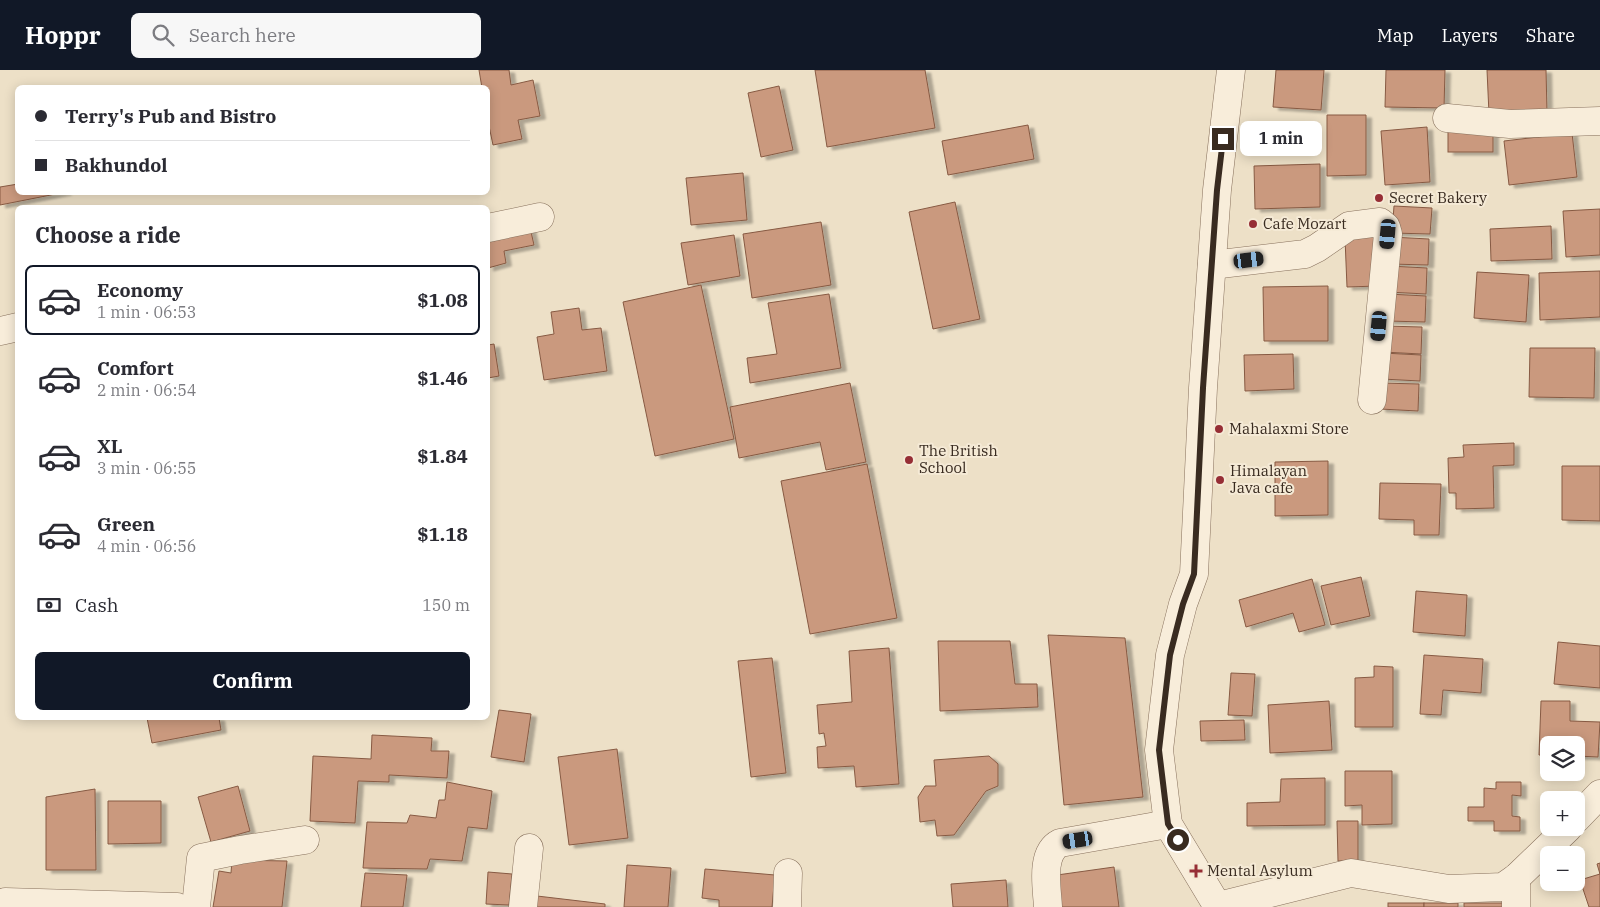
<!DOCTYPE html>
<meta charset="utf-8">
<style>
body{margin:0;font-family:"IBM Plex Serif",serif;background:#f7f7f7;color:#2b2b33;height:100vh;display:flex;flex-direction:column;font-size:19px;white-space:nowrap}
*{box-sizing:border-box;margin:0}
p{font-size:16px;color:#7c7c81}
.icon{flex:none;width:28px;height:28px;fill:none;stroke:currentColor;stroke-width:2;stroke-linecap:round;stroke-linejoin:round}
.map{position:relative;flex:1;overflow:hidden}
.side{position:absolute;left:15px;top:135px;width:475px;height:515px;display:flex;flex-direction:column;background:#fff;border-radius:8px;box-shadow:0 2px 12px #0003}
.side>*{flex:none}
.hud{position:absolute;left:15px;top:15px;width:475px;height:110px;border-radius:8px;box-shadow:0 2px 12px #0003;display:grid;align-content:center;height:110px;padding:0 20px;background:#fff}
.tools{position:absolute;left:1540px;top:666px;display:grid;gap:10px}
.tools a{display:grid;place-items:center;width:45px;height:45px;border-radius:8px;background:#fff;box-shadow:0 2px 12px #0003;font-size:25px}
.end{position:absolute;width:22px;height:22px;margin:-11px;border:6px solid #392b20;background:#fff;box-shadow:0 0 0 2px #fff}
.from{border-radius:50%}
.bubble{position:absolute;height:35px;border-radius:8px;background:#fff;box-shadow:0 2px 12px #0003;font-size:16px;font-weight:800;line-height:35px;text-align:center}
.car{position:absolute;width:15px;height:30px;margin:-15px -8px;border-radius:6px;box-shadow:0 0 4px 1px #0007;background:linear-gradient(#222 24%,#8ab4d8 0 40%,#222 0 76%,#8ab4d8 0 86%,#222 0)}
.hud b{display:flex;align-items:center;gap:18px;height:48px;font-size:19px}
.hud b+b{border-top:1px solid #e1e1e2}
.hud i{width:12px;height:12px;background:#2b2b33}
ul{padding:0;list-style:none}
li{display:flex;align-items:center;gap:15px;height:70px;margin:0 10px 8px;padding:0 10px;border:2px solid transparent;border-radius:8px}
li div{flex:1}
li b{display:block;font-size:19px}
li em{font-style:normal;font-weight:800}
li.active{border-color:#111827}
li>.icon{width:45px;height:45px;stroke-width:1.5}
h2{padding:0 20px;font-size:22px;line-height:60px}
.pay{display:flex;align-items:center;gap:12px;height:55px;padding:0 20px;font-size:19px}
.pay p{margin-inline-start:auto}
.action{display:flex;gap:10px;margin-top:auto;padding:10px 20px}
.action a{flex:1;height:58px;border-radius:8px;background:#111827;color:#fff;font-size:20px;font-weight:800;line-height:58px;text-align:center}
header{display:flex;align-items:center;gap:30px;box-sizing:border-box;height:70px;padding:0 25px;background:#111827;color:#fff}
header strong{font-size:24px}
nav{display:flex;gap:28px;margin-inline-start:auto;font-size:18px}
.search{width:350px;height:45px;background:#f7f7f7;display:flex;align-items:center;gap:12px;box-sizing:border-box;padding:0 18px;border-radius:8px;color:#7c7c81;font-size:19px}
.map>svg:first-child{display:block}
</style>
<header>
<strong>Hoppr</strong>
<div class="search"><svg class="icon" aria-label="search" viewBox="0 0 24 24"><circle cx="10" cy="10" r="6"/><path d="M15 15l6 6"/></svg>Search here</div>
<nav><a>Map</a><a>Layers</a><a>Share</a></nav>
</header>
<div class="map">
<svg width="1600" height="837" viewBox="0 0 1600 837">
<defs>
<filter id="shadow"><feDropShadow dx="5.5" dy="3" stdDeviation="1" flood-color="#0004"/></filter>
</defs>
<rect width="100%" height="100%" fill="#ede0c7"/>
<g fill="#ca997e" stroke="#875a43" filter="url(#shadow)">
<polygon points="479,0 509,0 511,15 533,10 540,46 518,50 522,69 493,75 489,56 488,56 488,18 482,18"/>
<polygon points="815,0 925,0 935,58 827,77"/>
<polygon points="1276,0 1324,0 1321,40 1273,37"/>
<polygon points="1386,0 1445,0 1444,38 1385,37"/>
<polygon points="1487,0 1546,0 1547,42 1489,44"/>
<polygon points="779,16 793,80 761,87 748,23"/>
<polygon points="1327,45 1366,45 1366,105 1327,106"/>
<polygon points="1028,55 1034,89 948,105 942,71"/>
<polygon points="1427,57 1430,112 1385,115 1381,61"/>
<rect x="1448" y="58" width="45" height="24"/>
<polygon points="1572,63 1577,107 1509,115 1504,71"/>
<polygon points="1320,94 1320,137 1255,139 1254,96"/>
<polygon points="743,103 747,150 691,155 686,108"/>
<polygon points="18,114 18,122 66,122 0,135 0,117"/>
<polygon points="955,132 980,249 933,259 909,142"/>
<polygon points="1394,136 1432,138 1430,164 1392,163"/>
<polygon points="1600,139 1600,185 1566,187 1563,141"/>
<polygon points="821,152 831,215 752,228 743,164"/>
<polygon points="529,153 534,175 504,181 506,193 488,198 488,162"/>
<polygon points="1551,156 1552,189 1491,191 1490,159"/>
<polygon points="734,165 740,206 688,215 681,173"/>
<polygon points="1376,167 1378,216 1347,217 1345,168"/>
<polygon points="1391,167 1429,169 1428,195 1390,194"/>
<polygon points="1389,196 1427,198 1426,224 1388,222"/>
<polygon points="1600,201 1600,247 1540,250 1539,203"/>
<polygon points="1477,202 1529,205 1526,252 1474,248"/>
<polygon points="701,215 734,369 655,386 623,232"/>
<polygon points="1328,216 1328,271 1264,271 1263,217"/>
<polygon points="829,224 841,298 750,313 747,288 777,284 768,233"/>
<polygon points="1388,224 1426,226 1425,252 1387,251"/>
<polygon points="579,238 582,260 601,258 607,301 544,310 537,267 554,264 551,242"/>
<polygon points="1384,256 1422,257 1421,284 1383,282"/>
<polygon points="494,274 499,306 488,308 488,275"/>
<polygon points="1530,278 1595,278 1594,328 1529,327"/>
<polygon points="1383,283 1421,285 1420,311 1382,309"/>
<polygon points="1293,284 1294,319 1245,321 1244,285"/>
<polygon points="850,313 866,392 826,400 820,372 739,388 730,337"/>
<polygon points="1381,313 1419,314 1418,341 1380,339"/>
<polygon points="1514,373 1514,395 1493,396 1494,438 1456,439 1456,423 1449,423 1448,388 1464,387 1463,375"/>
<polygon points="1328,391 1328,445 1275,446 1275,392"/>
<polygon points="867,394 897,548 810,564 781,411"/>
<polygon points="1562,396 1600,396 1600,451 1562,450"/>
<polygon points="1380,413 1441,414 1439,465 1414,465 1414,450 1379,449"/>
<polygon points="1361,507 1370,546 1331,555 1321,516"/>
<polygon points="1312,509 1325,555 1299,562 1293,543 1246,557 1239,530"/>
<polygon points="1416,521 1467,525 1465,566 1413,562"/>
<polygon points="1048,565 1125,568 1143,727 1064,735"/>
<polygon points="938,571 1010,571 1015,614 1037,614 1038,637 940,641"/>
<polygon points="1558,572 1600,576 1600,618 1554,614"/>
<polygon points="889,578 899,714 856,717 854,696 818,698 817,677 826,676 824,663 819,664 817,635 852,632 849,581"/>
<polygon points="1424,585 1483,589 1481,623 1443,620 1441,645 1420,644"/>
<polygon points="772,588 786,703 751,707 738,591"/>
<polygon points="1374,596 1393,597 1393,657 1355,657 1355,608 1374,607"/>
<polygon points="1231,603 1255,604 1252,646 1228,645"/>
<polygon points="1329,631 1332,680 1270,683 1268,635"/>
<polygon points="1541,631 1570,631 1570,651 1600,652 1598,687 1576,686 1576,675 1549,675 1549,685 1539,685"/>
<polygon points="499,640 531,644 524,692 491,687"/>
<polygon points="147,648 219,648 221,660 152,673"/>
<polygon points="1244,650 1245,670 1201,671 1200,651"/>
<polygon points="372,665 432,668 431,681 449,681 447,708 389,705 389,712 358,711 355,753 310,751 313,686 371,689"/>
<polygon points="617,679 628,768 569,775 558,687"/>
<polygon points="989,686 998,694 998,716 986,721 954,765 937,766 935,750 920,752 918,727 925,716 936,716 934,690"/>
<polygon points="1345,701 1392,701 1392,754 1362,755 1362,735 1345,736"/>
<polygon points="1325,708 1325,755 1247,756 1247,733 1280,732 1281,709"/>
<polygon points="447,712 492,721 487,759 468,757 462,791 430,789 427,799 363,798 367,752 407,753 410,745 436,748 439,730 445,730"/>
<polygon points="1496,712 1521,712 1521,726 1512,725 1512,746 1520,747 1520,761 1494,761 1494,751 1468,751 1468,737 1484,737 1484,718 1496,719"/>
<polygon points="238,716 250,761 211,772 198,727"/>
<polygon points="95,719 96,800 46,800 46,727"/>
<polygon points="108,731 161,731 161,773 108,774"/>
<polygon points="1337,751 1358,751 1358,791 1338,791"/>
<polygon points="232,790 287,791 282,837 213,837 219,801 231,803"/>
<polygon points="1600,793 1600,837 1589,837 1580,810 1600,804 1597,794"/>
<polygon points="627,795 671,798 668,837 624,837"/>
<polygon points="1114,797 1119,837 1054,837 1050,806"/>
<polygon points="705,799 775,805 772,837 719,837 719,830 702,828"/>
<polygon points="488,802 512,804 509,835 486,834"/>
<polygon points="365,803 407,805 403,837 361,837"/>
<polygon points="1006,810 1008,837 953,837 951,814"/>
<polygon points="537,826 605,834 605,837 536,837"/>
<rect x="1388" y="833" width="36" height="4"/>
<rect x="1424" y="833" width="34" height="4"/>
<rect x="1464" y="833" width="42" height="4"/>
</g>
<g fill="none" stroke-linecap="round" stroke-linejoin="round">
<g stroke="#88715d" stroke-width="29">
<g id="minor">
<polyline points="1447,48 1510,54 1600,51"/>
<polyline points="488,158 540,147"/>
<polyline points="1212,195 1305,184 1317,178 1349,156 1380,152 1386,157 1388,164 1372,330"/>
<polyline points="0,261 18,257"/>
<polyline points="1576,749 1600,724"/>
<polyline points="1218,836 1351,803 1449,819 1503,817 1516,808 1568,758"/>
<polyline points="4,837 5,832 177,837"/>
<polyline points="196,837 201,788 240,780 305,770"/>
<polyline points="523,837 529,778"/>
<polyline points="787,837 788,803"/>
<path d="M1048,837C1047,818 1040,783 1060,773L1168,754"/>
<polyline points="1218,837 1168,754 1159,680 1170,585 1183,534 1194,504 1203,318 1217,120 1231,0"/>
<polyline points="1516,837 1516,808"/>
</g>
</g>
<use href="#minor" stroke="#f8edda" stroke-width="28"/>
</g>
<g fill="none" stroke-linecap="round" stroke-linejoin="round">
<polyline stroke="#392b20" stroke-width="6" points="1178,770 1168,754 1159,680 1170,585 1183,534 1194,504 1203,318 1217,120 1223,69"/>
</g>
<g fill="#962e35" stroke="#f5ead6" stroke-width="2">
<circle cx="1379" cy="128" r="5"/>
<circle cx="1253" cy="154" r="5"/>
<circle cx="1219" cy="359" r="5"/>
<circle cx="909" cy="390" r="5"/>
<circle cx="1220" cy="410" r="5"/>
<path d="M1193.5 793.5h5v5h5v5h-5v5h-5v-5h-5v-5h5z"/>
</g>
<g text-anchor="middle" stroke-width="4" stroke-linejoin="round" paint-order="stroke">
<g font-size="15" fill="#392b20" stroke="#f5ead6" text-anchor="start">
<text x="1389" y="133">Secret Bakery</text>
<text x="1263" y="159">Cafe Mozart</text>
<text x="1229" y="364">Mahalaxmi Store</text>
<text x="919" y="386">The British<tspan x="919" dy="17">School</tspan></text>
<text x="1230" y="406">Himalayan<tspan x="1230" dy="17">Java cafe</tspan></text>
<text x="1207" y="806">Mental Asylum</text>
</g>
</g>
</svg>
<div class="tools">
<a><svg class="icon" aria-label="layers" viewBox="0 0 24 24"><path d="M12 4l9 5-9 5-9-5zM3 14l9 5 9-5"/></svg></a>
<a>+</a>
<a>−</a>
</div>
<i class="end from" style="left:1178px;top:770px"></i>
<i class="end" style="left:1223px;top:69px"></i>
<div class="bubble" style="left:1240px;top:51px;width:82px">1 min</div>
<i class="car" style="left:1388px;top:164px;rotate:185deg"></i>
<i class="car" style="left:1249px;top:190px;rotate:83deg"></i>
<i class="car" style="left:1379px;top:256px;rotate:185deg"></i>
<i class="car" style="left:1078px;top:770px;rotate:261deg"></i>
<div class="hud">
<b><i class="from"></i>Terry's Pub and Bistro</b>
<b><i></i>Bakhundol</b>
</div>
<section class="side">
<h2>Choose a ride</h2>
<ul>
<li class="active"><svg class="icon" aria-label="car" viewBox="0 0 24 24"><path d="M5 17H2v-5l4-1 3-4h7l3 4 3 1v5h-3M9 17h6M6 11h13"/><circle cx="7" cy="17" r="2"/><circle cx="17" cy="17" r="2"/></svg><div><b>Economy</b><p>1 min · 06:53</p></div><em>$1.08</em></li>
<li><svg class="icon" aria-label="car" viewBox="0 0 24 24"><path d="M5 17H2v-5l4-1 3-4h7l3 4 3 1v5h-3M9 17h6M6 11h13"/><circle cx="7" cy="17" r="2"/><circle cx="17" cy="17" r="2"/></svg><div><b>Comfort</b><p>2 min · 06:54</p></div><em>$1.46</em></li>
<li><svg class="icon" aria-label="car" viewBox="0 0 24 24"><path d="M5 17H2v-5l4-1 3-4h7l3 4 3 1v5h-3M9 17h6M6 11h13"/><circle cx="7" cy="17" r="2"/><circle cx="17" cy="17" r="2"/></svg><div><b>XL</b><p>3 min · 06:55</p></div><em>$1.84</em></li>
<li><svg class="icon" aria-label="car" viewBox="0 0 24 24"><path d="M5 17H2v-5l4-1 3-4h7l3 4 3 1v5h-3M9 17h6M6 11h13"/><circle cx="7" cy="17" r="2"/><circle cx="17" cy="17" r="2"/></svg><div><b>Green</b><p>4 min · 06:56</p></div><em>$1.18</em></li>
</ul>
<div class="pay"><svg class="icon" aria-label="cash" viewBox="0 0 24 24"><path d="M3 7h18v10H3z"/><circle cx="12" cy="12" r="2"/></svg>Cash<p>150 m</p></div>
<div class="action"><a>Confirm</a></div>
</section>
</div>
